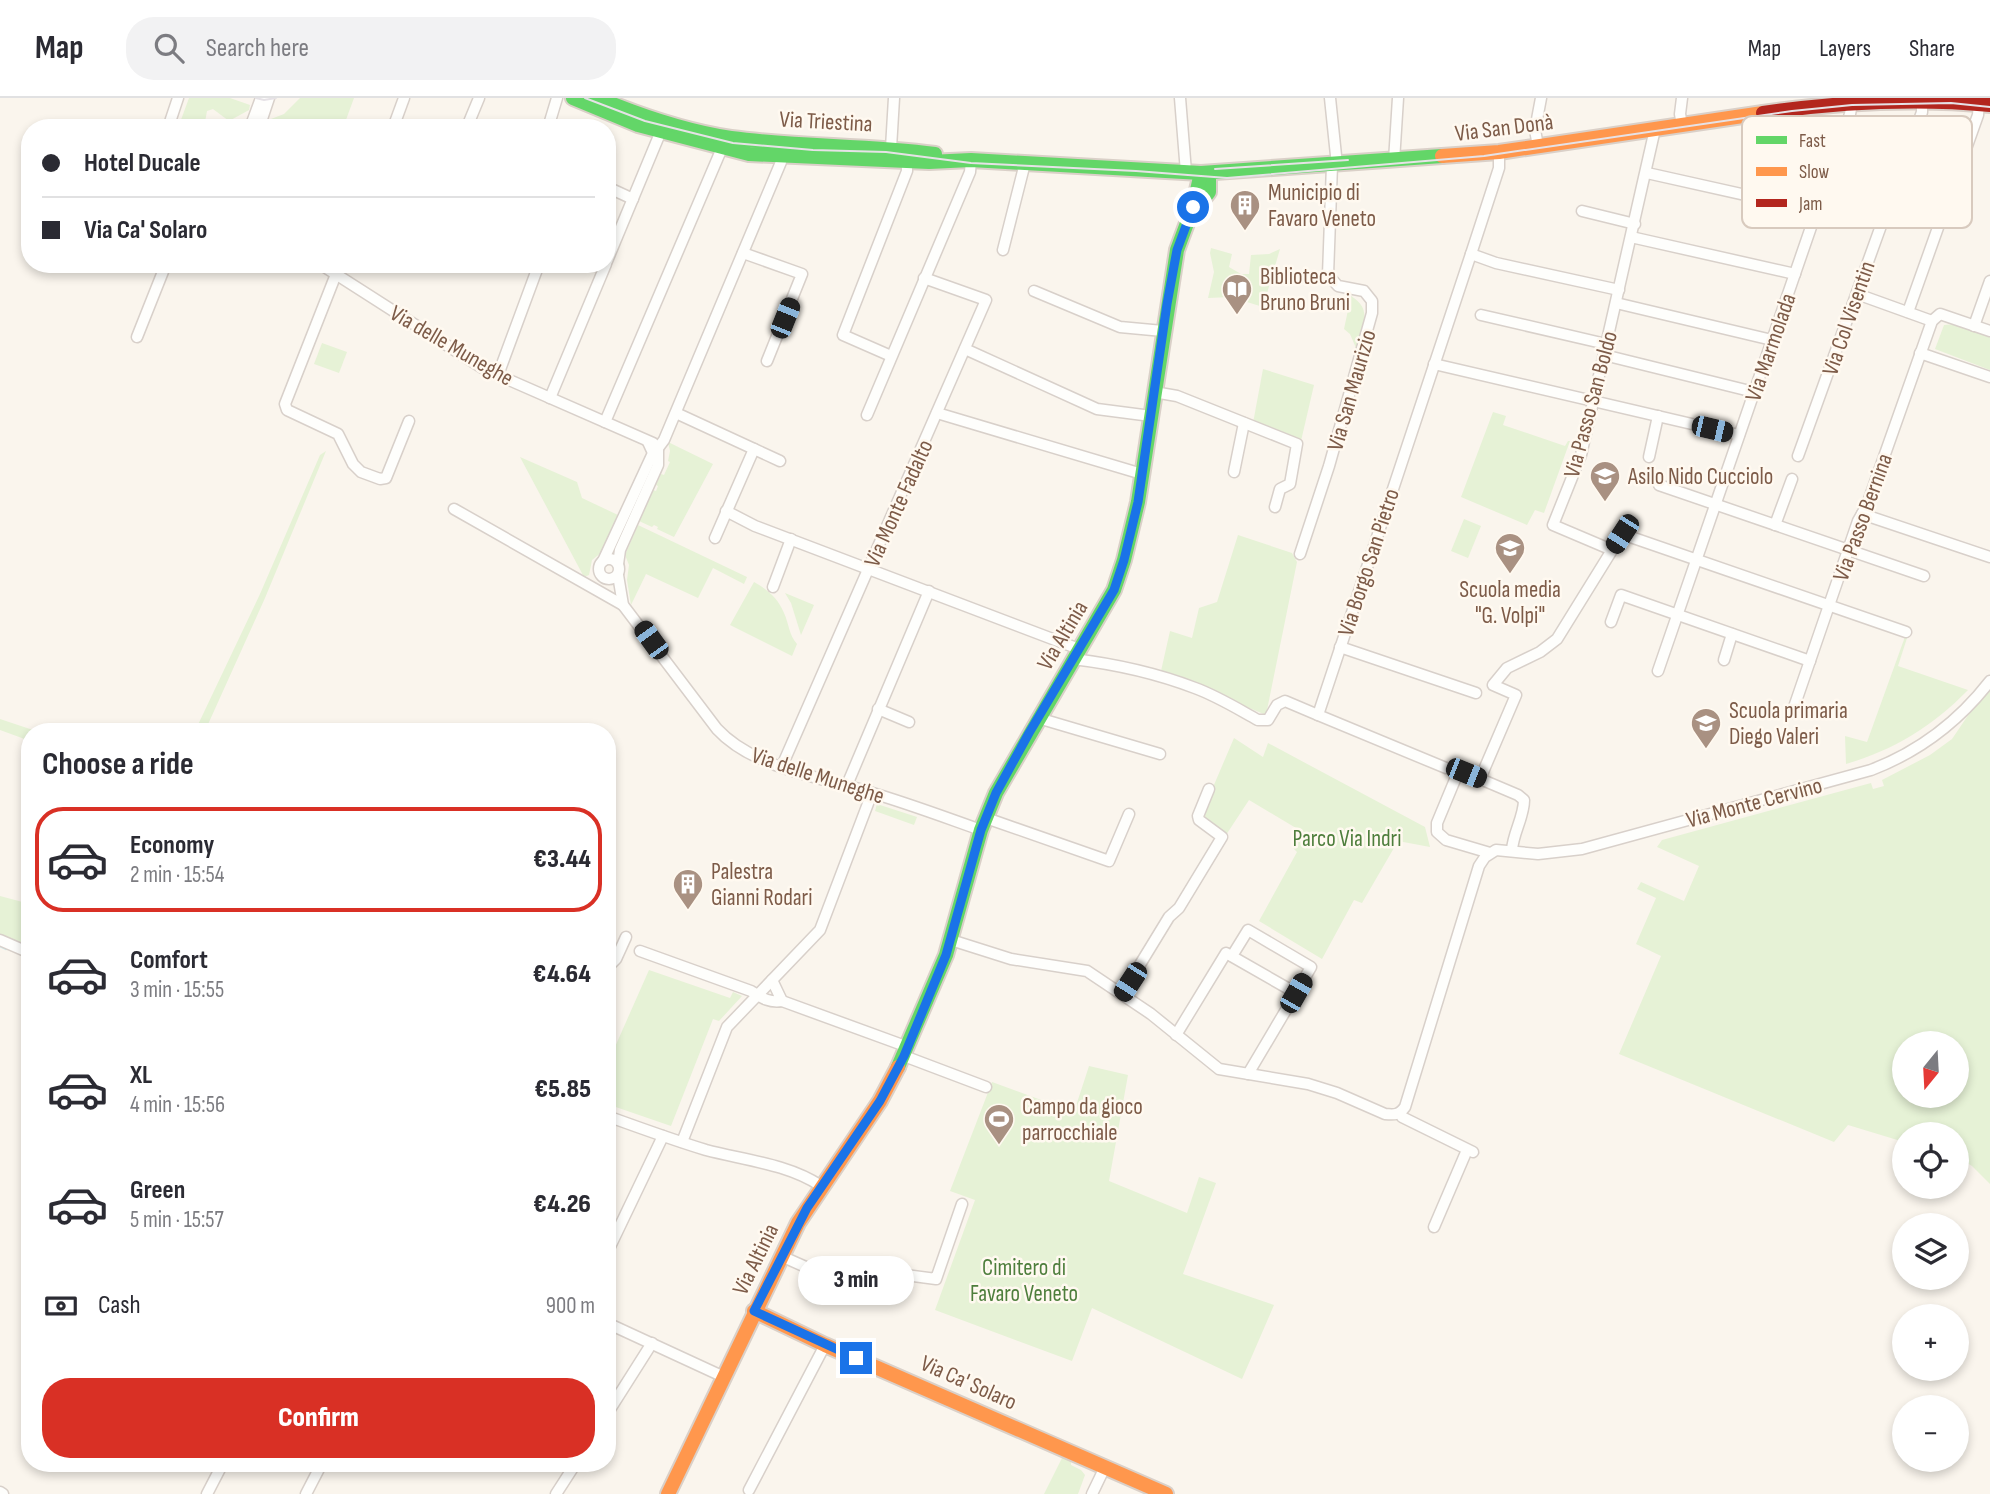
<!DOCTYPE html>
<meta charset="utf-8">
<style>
body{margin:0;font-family:"Sofia Sans Condensed",sans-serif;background:#f2f2f3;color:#2b2b33;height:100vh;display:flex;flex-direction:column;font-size:26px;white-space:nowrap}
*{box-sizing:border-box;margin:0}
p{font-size:23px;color:#7c7c81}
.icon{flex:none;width:38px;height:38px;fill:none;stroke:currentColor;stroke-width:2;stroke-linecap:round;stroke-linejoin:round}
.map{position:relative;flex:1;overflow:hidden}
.drawer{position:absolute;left:21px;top:625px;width:595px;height:749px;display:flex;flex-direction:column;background:#fff;border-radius:28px;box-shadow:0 4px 10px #0003}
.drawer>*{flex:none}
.hud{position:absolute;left:21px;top:21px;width:595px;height:154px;border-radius:28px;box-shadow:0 4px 10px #0003;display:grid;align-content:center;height:154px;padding:0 21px;background:#fff}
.needle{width:46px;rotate:198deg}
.buttons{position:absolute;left:1892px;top:933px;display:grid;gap:14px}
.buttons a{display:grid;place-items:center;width:77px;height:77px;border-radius:50%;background:#fff;box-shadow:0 4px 10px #0003;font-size:35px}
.end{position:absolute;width:32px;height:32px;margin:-16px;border:9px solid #1a73e8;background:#fff;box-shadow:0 0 0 4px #fff}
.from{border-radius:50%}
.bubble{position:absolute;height:49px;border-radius:24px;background:#fff;box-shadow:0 4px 10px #0003;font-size:23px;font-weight:800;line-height:49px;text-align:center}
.car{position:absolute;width:21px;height:42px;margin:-21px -10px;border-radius:9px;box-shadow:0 0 5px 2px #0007;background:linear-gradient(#222 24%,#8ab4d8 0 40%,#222 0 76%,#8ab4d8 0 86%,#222 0)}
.hud b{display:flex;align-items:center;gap:24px;height:66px;font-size:26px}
.hud b+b{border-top:2px solid #e1e1e2}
.hud i{width:18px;height:18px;background:#2b2b33}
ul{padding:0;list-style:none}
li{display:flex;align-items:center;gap:21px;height:105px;margin:0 14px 10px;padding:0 7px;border:4px solid transparent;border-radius:28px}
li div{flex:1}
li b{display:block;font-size:26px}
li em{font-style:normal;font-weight:800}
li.on{border-color:#d93025}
li>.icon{width:63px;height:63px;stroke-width:1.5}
h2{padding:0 21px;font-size:32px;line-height:84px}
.pay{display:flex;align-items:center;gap:18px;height:77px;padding:0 21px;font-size:26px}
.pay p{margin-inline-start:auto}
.cta{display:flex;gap:14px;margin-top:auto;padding:14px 21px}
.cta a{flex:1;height:80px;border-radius:28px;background:#d93025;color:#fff;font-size:28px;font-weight:800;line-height:80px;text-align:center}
header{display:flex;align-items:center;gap:42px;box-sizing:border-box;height:98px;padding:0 35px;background:#fff;border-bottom:2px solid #e1e1e2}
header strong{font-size:33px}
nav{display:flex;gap:38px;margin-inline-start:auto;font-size:24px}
.search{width:490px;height:63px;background:#f2f2f3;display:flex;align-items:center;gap:18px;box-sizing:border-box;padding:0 24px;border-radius:28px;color:#7c7c81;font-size:26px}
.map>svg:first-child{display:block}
</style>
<header>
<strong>Map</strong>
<div class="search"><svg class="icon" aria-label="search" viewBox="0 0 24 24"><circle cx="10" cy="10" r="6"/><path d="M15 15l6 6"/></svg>Search here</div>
<nav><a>Map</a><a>Layers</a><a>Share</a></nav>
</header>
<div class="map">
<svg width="1990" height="1396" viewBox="0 0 1990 1396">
<rect width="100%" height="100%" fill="#faf5ed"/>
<g fill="#e6f2d6" fill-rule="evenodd">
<polygon points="189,0 230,0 250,7 249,12 229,23 213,11 207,13 205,24 214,28 223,23 226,26 223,30 178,30"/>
<polygon points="300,0 354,0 343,30 267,30 271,21 284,16"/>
<polygon points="1211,150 1232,156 1229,169 1241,176 1249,176 1251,157 1269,156 1280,151 1263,209 1231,199 1208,200 1214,174 1210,155"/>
<path d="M1351,198C1374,212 1362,229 1356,250L1350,236L1344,231Z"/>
<polygon points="1955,226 1990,238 1990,272 1935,251 1944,227"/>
<polygon points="322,245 347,254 339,275 314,266"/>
<polygon points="1263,271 1314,287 1301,343 1253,325"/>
<polygon points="1493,314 1506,318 1503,327 1565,348 1568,343 1570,343 1544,415 1535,412 1527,427 1461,399"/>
<polygon points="668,344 713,366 674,439 657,431 658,429 654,427 652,429 639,423 653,392 656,393 658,388 656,387 661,376 664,377 670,364 668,363 670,353"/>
<polygon points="326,353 265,500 205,633 195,633 260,496 320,357"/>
<polygon points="520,359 577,384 582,400 618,417 602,454 592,462 589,477 584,479"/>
<polygon points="1464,421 1481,428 1468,460 1451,453"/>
<polygon points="638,427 747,479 744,486 713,470 698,500 646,476 631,507 627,482 629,467 625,457"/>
<polygon points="1238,437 1292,455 1297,464 1266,617 1161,573 1170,533 1192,540 1199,510 1217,504"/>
<path d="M754,484C768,492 778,500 784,515C789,526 789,537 797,546L792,558L730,527Z"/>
<polygon points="785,495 814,507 801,537 791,505"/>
<path d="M1906,536L1908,537L1898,568L1968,592C1933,628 1894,652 1846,666L1845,638L1867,644Z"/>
<path d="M1990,585V1086L1972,1068L1957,1059L1956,1036H1904V1044L1848,1027L1834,1044L1619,956L1661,858L1636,846L1656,800L1637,791L1641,784L1684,803L1699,768L1657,749L1662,742L1871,685L1873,691L1884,688L1882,682L1930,657L1952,641ZM1904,945H1956V998H1904Z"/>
<polygon points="0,621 36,633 30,634 30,643 0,632"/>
<polygon points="1234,640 1263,659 1268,645 1425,729 1430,749 1398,743 1362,805 1354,802 1322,861 1259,823 1297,754 1292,749 1301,733 1249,702 1226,737 1199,722"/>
<polygon points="877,706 917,719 914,727 875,713"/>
<polygon points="0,798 30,806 30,852 0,840"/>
<polygon points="649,872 730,900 733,894 742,898 719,923 713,921 671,1028 607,1006 607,967"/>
<polygon points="1089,968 1128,977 1109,1083 1187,1115 1199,1079 1216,1085 1183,1176 1274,1207 1242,1281 1092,1210 1072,1263 935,1212 975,1102 950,1093 992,984 1074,1014"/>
<polygon points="1063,1358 1071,1362 1071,1367 1081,1372 1085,1377 1078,1396 1044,1396"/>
</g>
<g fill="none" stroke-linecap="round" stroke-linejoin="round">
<polyline stroke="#cce9ec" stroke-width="2.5" points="0,848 6,851"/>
<g stroke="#d8d0ca" stroke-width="13">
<g id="street">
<polyline points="1180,0 1186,74"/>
<polyline points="1330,0 1337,67"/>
<polyline points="1682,27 1680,16 1682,0"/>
<polyline points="467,29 479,0"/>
<polyline points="168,30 178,0"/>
<polyline points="250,30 261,0"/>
<polyline points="259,30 269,0"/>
<polyline points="393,30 404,0"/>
<polyline points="548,30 557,0"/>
<polyline points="1538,48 1535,32 1541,0"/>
<polyline points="891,50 894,0"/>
<polyline points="1394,63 1398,0"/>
<polyline points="1647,75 1817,113"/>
<polyline points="607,89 633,101"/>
<polyline points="1582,113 1635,126"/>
<polyline points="1631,139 1795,176"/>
<polyline points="1003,152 1025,65"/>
<polyline points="743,155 802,176 767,263"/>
<polyline points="1471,156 1496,165 1619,192"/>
<polyline points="607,163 661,33"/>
<polyline points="320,166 484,271 653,345 658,350 658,367 620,452 618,466"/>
<polyline points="340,166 285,306 287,312 338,336 353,366 361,374 380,381 386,380 409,323"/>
<polyline points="1034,193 1120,229 1163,233"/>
<polyline points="1857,196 1932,223"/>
<polyline points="1616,205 1772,242"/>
<polyline points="1908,214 1978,17 1979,5"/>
<polyline points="1481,217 1606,246"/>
<polyline points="1974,228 1990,183"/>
<polyline points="137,239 166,166"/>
<polyline points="965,251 1097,311 1151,318"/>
<polyline points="1920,255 1990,279"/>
<polyline points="1604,257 1754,294"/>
<polyline points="891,258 843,237 907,73 907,63"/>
<polyline points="1434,266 1739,337"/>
<polyline points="498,277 539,166"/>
<polyline points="1154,294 1177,298 1297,346 1290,386 1280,391 1275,409"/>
<polyline points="550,300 606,166"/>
<polyline points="676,315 754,351 715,440"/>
<polyline points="937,315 1142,376"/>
<polyline points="867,317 970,74 971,62"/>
<polyline points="605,324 722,50"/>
<polyline points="658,350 664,342 781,64"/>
<polyline points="754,351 780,363"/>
<polyline points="1798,358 1922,14 1922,0"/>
<polyline points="1649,359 1658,318"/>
<polyline points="1234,374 1244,325"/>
<polyline points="1659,387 1924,478"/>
<polyline points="454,411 623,507"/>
<polyline points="726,413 755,428 1079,551"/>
<polyline points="1862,416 1990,459"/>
<polyline points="1775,427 1792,381"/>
<polyline points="1612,452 1553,427 1581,357 1655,31"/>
<polyline points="1300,456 1329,368 1372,215 1372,203 1364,193 1338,188 1328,177 1332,67"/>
<circle cx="609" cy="471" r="10"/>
<polyline points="603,463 653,355 648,344"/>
<path d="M618,477L623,507L717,631C753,670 820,679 869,694C907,705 944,719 981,732"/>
<polyline points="773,489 791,441"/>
<polyline points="1611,524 1621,497 1810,563"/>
<polyline points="1340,549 1476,595"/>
<path d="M1073,561C1115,566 1156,575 1195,590C1217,598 1238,611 1258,622H1268L1277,607L1285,603L1318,617L1471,156L1499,70V54"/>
<polyline points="1724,562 1732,536"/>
<polyline points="1658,573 1850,16 1853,1"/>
<polyline points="878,611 909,624"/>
<polyline points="1792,615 1858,423 1867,407 1932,223 1940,216 1990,233"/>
<polyline points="1318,617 1446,670"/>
<polyline points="1038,620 1160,656"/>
<polyline points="782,668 986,202 924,180"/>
<polyline points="1480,681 1516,597 1493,587 1507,570 1540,554 1557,541 1622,436 1906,534"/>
<polyline points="847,687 929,493"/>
<polyline points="986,720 1109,763 1129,716"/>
<path d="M1490,755L1446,742L1437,734V725L1459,672L1518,697L1524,702C1524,719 1513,735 1512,752"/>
<polyline points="0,842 30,855"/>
<path d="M951,842L1011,861L1087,873L1151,916L1219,971L1308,986L1337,995L1385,1016C1395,1017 1399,1017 1405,1009L1479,768L1485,759L1496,752L1538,756L1582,751L1871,672C1918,654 1959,623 1990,583"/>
<path d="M640,853L751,893C762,900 769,905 782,903L772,882"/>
<polyline points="1232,858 1248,832 1311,869 1296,895"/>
<polyline points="607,870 616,861 626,839"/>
<polyline points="1122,896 1169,819 1179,810 1222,739 1199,722 1198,718 1209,691"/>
<polyline points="782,903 908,949"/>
<polyline points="1176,937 1226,855 1296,895 1248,976"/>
<polyline points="904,958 986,989"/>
<polyline points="1401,1015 1402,1019 1473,1054"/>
<path d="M607,1018C640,1030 673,1042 706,1052C744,1062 788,1066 821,1088"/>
<polyline points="682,1044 727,929 820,832 872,695"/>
<polyline points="1434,1129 1467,1052"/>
<polyline points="607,1155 663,1038"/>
<polyline points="781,1158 808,1170 844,1181 858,1183 876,1173 936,1181 962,1106"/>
<polyline points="607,1225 724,1279"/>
<polyline points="607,1316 652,1245"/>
<polyline points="749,1392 825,1247"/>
<polyline points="0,1394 3,1396"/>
<polyline points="207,1396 223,1365"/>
<polyline points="306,1396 322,1365"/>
<polyline points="556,1396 576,1365"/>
<polyline points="1092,1396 1105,1369"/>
</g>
</g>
<g stroke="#dad0c8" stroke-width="18">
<g id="fast">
<polyline points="573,0 638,27 749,56 929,64 971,62 1201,75 1442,58"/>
<path d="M598,0C641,18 685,33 731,40C799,49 867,47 935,56"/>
<polyline points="1195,112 1209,94 1209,75"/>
<polyline points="898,969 946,857 981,732 996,695 1114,492 1124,462 1138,404 1177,152 1193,109 1201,75"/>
</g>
</g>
<g stroke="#dad0c8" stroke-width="18">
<g id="slow">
<polyline points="1442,58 1499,54 1763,15"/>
<polyline points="754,1213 825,1247 1166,1396"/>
<polyline points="668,1396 798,1125 880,1003 898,969"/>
</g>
</g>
<g stroke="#dad0c8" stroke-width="18">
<path id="jam" d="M1763,15C1839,4 1914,0 1990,7"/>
</g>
<use href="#street" stroke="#fefefc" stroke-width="10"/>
<use href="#fast" stroke="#63d668" stroke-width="14"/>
<use href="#slow" stroke="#ff974d" stroke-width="14"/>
<use href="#jam" stroke="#b3261e" stroke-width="14"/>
<g stroke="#e6e2e6" stroke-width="2">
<polyline points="256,0 264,2 276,0"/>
<polyline points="585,0 645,23 733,45 813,52 886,54 971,65 1136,73 1227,80 1484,58 1792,13 1852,7 1951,5 1990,9"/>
<polyline points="1215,71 1348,62"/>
</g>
</g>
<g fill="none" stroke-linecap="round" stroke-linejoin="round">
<polyline stroke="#1a73e8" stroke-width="9" points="856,1260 754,1213 807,1110 880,1003 904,958 946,857 981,732 996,695 1029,635 1114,492 1124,462 1138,404 1167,206 1177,152 1193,109"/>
</g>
<defs>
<g id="building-pin" transform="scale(1.575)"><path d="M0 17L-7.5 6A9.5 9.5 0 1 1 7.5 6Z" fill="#a99182" stroke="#fff9f0"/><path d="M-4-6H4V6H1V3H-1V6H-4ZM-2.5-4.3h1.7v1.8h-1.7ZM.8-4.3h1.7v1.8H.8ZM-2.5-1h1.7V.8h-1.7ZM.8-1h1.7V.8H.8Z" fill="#fff"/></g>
<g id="library-pin" transform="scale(1.575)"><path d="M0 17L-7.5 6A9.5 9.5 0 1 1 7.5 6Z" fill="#a99182" stroke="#fff9f0"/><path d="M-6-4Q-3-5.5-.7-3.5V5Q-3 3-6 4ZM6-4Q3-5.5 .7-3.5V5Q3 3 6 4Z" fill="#fff"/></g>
<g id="school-pin" transform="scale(1.575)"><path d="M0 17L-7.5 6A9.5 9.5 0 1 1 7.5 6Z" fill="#a99182" stroke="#fff9f0"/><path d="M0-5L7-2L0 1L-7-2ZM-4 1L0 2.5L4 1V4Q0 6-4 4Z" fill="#fff"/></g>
<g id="stadium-pin" transform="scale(1.575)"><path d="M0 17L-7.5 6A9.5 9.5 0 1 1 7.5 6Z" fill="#a99182" stroke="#fff9f0"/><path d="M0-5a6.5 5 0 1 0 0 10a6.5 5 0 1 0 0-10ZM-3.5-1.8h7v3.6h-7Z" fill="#fff"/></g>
</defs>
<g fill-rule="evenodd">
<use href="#building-pin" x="1245" y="107"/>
<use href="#library-pin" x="1237" y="191"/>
<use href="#school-pin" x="1605" y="378"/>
<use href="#school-pin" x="1510" y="450"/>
<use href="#school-pin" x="1706" y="625"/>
<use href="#building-pin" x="688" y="786"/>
<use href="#stadium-pin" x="999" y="1021"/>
</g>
<g text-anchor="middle" stroke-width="5" stroke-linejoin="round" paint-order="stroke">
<g font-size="23" fill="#7d5b48" stroke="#fff9f0">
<text transform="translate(826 23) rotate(3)" y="8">Via Triestina</text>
<text transform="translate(1504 29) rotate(-7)" y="8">Via San Donà</text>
<text transform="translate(1848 220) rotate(-71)" y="8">Via Col Visentin</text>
<text transform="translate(452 247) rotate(30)" y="8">Via delle Muneghe</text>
<text transform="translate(1770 249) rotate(-71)" y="8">Via Marmolada</text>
<text transform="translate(1351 292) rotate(-74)" y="8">Via San Maurizio</text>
<text transform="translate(1590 306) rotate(-75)" y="8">Via Passo San Boldo</text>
<text transform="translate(898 405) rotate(-66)" y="8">Via Monte Fadalto</text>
<text transform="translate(1862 419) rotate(-70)" y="8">Via Passo Bernina</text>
<text transform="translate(1368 464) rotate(-72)" y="8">Via Borgo San Pietro</text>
<text transform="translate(1062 537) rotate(-59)" y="8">Via Altinia</text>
<text transform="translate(818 677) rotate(18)" y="8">Via delle Muneghe</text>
<text transform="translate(1754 704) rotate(-15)" y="8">Via Monte Cervino</text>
<text transform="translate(755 1161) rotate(-64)" y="8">Via Altinia</text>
<text transform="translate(969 1284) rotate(24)" y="8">Via Ca' Solaro</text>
</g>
<g font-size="23" fill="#7d5b48" stroke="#fff9f0" text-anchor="start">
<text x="1268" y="102">Municipio di<tspan x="1268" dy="26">Favaro Veneto</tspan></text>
<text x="1260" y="186">Biblioteca<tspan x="1260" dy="26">Bruno Bruni</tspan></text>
<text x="1628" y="386">Asilo Nido Cucciolo</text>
<text x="1510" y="499" text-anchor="middle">Scuola media<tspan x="1510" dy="26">"G. Volpi"</tspan></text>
<text x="1729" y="620">Scuola primaria<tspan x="1729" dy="26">Diego Valeri</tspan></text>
<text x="711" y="781">Palestra<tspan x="711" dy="26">Gianni Rodari</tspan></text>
<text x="1022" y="1016">Campo da gioco<tspan x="1022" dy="26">parrocchiale</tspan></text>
</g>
<g font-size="23" fill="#4e7e3c" stroke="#fff9f0">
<text x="1347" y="748">Parco Via Indri</text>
<text x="1024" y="1177">Cimitero di<tspan x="1024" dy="26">Favaro Veneto</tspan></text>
</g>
</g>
<rect x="1742" y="18" width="230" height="112" rx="10" fill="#fff9f0" stroke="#d8cabe" stroke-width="2"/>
<rect x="1756" y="38" width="31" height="8" fill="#63d668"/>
<rect x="1756" y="69" width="31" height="9" fill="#ff974d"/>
<rect x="1756" y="101" width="31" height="8" fill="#b3261e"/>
<g font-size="19" fill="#7d5b48">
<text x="1799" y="49">Fast</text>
<text x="1799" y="80">Slow</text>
<text x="1799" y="112">Jam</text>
</g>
</svg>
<div class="buttons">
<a><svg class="needle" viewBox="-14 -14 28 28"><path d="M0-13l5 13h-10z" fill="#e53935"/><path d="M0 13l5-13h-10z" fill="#7c7c81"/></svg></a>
<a><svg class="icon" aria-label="locate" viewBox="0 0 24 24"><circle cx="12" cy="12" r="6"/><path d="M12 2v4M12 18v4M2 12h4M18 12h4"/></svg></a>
<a><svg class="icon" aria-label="layers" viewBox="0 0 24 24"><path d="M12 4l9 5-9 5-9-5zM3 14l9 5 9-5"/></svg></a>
<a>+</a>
<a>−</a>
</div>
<i class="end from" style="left:1193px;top:109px"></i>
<i class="end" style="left:856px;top:1260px"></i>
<div class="bubble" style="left:798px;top:1158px;width:116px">3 min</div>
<i class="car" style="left:785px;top:220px;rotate:22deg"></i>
<i class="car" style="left:1712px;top:331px;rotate:103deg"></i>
<i class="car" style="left:1622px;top:436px;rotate:213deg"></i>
<i class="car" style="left:651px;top:542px;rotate:324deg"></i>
<i class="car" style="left:1466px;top:675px;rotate:112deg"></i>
<i class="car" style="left:1130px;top:884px;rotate:213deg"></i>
<i class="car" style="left:1296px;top:895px;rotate:30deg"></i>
<div class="hud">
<b><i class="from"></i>Hotel Ducale</b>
<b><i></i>Via Ca' Solaro</b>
</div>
<section class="drawer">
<h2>Choose a ride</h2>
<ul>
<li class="on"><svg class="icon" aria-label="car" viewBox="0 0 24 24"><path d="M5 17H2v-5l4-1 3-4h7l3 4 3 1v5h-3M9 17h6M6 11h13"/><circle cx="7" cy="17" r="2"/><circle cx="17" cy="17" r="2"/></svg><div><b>Economy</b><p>2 min · 15:54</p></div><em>€3.44</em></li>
<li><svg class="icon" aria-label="car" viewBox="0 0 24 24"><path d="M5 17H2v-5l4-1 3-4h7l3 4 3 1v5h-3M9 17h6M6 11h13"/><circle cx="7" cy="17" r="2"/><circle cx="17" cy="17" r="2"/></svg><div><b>Comfort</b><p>3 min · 15:55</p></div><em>€4.64</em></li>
<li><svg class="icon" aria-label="car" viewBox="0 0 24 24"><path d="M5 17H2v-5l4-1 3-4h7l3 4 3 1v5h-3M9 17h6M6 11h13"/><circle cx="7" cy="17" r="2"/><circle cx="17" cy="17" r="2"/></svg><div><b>XL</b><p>4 min · 15:56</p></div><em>€5.85</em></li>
<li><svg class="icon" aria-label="car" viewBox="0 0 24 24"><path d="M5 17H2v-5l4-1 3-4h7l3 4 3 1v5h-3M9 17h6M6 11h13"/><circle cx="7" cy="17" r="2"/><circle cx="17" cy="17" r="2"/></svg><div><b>Green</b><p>5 min · 15:57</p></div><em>€4.26</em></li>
</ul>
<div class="pay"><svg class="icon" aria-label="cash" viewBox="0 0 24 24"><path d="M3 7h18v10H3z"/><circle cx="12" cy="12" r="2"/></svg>Cash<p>900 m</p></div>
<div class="cta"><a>Confirm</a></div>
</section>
</div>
